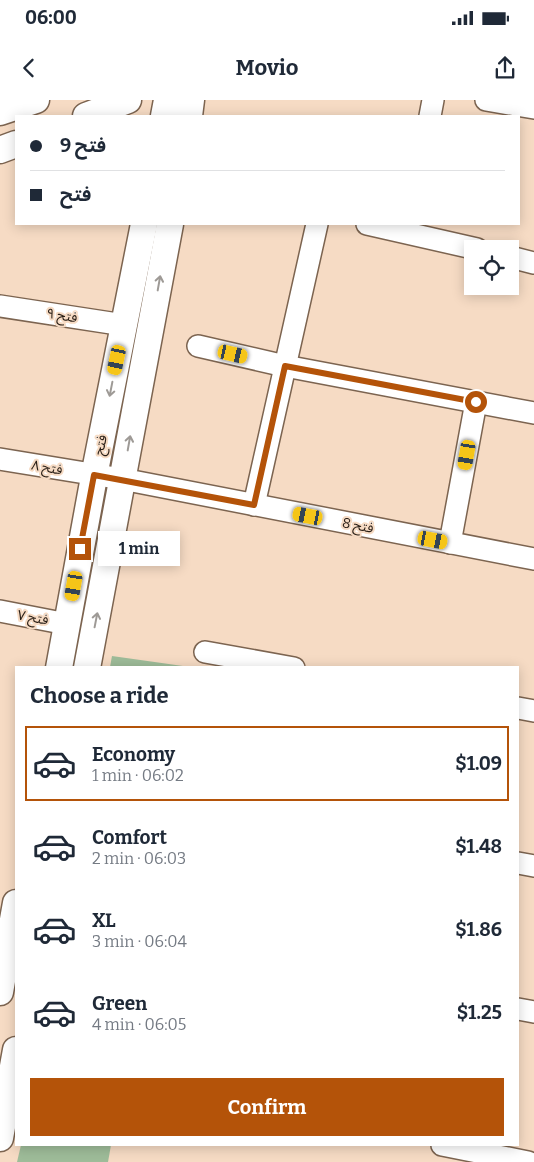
<!DOCTYPE html>
<meta charset="utf-8">
<style>
body{margin:0;font-family:Bitter,"Noto Sans Arabic",serif;background:#f6f6f7;color:#1f2937;height:100vh;display:flex;flex-direction:column;font-size:19px;white-space:nowrap}
*{box-sizing:border-box;margin:0}
p{font-size:16px;color:#747a83}
.icon{flex:none;width:28px;height:28px;fill:none;stroke:currentColor;stroke-width:2;stroke-linecap:round;stroke-linejoin:round}
.map{position:relative;flex:1;overflow:hidden}
.drawer{position:absolute;left:15px;top:566px;width:504px;height:480px;display:flex;flex-direction:column;background:#fff;border-radius:0px;box-shadow:0 2px 12px #0003}
.drawer>*{flex:none}
.hud{position:absolute;left:15px;top:15px;width:505px;height:110px;border-radius:0px;box-shadow:0 2px 12px #0003;display:grid;align-content:center;height:110px;padding:0 15px;background:#fff}
.tools{position:absolute;left:464px;top:140px;display:grid;gap:10px}
.tools a{display:grid;place-items:center;width:55px;height:55px;border-radius:0px;background:#fff;box-shadow:0 2px 12px #0003;font-size:25px}
.end{position:absolute;width:22px;height:22px;margin:-11px;border:6px solid #b45309;background:#fff;box-shadow:0 0 0 2px #fff}
.from{border-radius:50%}
.bubble{position:absolute;height:35px;border-radius:0px;background:#fff;box-shadow:0 2px 12px #0003;font-size:16px;font-weight:700;line-height:35px;text-align:center}
.car{position:absolute;width:15px;height:30px;margin:-15px -8px;border-radius:6px;box-shadow:0 0 4px 1px #0007;background:linear-gradient(#f5c518 24%,#345 0 40%,#f5c518 0 76%,#345 0 86%,#f5c518 0)}
.hud b{display:flex;align-items:center;gap:18px;height:48px;font-size:19px}
.hud b+b{border-top:1px solid #e0e1e3}
.hud i{width:12px;height:12px;background:#1f2937}
ul{padding:0;list-style:none}
li{display:flex;align-items:center;gap:15px;height:75px;margin:0 10px 8px;padding:0 5px;border:2px solid transparent;border-radius:0px}
li div{flex:1}
li b{display:block;font-size:19px}
li em{font-style:normal;font-weight:700}
li.current{border-color:#b45309}
li>.icon{width:45px;height:45px;stroke-width:1.5}
h2{padding:0 15px;font-size:22px;line-height:60px}
.button{display:flex;gap:10px;margin-top:auto;padding:10px 15px}
.button a{flex:1;height:58px;border-radius:0px;background:#b45309;color:#fff;font-size:20px;font-weight:700;line-height:58px;text-align:center}
.status{display:flex;justify-content:space-between;align-items:center;height:35px;padding:0 25px;background:#fff;direction:ltr}
.status svg{height:14px;fill:currentColor}
header{display:flex;justify-content:space-between;align-items:center;height:65px;padding:0 15px;background:#fff;font-size:22px;font-weight:700}
.map>svg:first-child{display:block}
</style>
<div class="status"><b>06:00</b><svg viewBox="0 0 49 12"><path d="M0 12V9h3v3zM5 12V6h3v6zM10 12V3h3v9zM15 12V0h3v12zM26 1h20v11H26zM47 4h2v5h-2z"/></svg></div>
<header><svg class="icon" aria-label="back" viewBox="0 0 24 24"><path d="M15 5l-7 7 7 7"/></svg>Movio<svg class="icon" aria-label="share" viewBox="0 0 24 24"><path d="M12 15V3M7 8l5-5 5 5M5 13v7h14v-7"/></svg></header>
<div class="map">
<svg width="534" height="1062" viewBox="0 0 534 1062">
<rect width="100%" height="100%" fill="#f6dbc4"/>
<g fill="#9ebc99">
<polygon points="112,556 190,567 110,567"/>
<polygon points="21,1045 111,1045 108,1062 17,1062"/>
</g>
<g fill="none" stroke-linecap="round" stroke-linejoin="round">
<g stroke="#7c6450" stroke-width="24">
<g id="minor">
<polyline points="486,0 534,8"/>
<polyline points="430,16 433,0"/>
<polyline points="367,124 477,149"/>
<polyline points="510,157 534,163"/>
<polyline points="0,206 124,225"/>
<polyline points="198,246 285,266 534,313"/>
<polyline points="0,359 122,379 534,459"/>
<polyline points="254,405 317,124"/>
<polyline points="450,443 476,302"/>
<polyline points="0,511 67,524"/>
<polyline points="205,552 294,568"/>
<polyline points="518,608 534,611"/>
<polyline points="518,763 534,766"/>
<polyline points="518,909 534,912"/>
<polyline points="442,1045 528,1062"/>
</g>
</g>
<g stroke="#7c6450" stroke-width="29">
<g id="tertiary">
<polyline points="0,12 36,0"/>
<polyline points="86,16 128,0"/>
<polyline points="164,16 167,0"/>
<polyline points="189,16 191,0"/>
<polyline points="0,50 16,44"/>
<polyline points="59,568 96,366 144,124"/>
<polyline points="87,568 170,124"/>
<polyline points="0,892 16,803"/>
<polyline points="0,1038 16,950"/>
</g>
</g>
<use href="#minor" stroke="#fff" stroke-width="21"/>
<use href="#tertiary" stroke="#fff" stroke-width="26"/>
</g>
<defs><path id="oneway-shaft" d="M-6 0H5M1.5-3L5.5 0L1.5 3" fill="none" stroke-width="1.6" stroke-linecap="round" stroke-linejoin="round" transform="scale(1.25)"/></defs>
<g stroke="#9e9a96">
<use href="#oneway-shaft" transform="translate(159 183) rotate(-80)"/>
<use href="#oneway-shaft" transform="translate(111 289) rotate(101)"/>
<use href="#oneway-shaft" transform="translate(129 343) rotate(-80)"/>
<use href="#oneway-shaft" transform="translate(96 520) rotate(-79)"/>
</g>
<g fill="none" stroke-linecap="round" stroke-linejoin="round">
<polyline stroke="#b45309" stroke-width="6" points="80,449 94,375 254,405 285,266 476,302"/>
</g>
<g text-anchor="middle" stroke-width="4" stroke-linejoin="round" paint-order="stroke">
<g font-size="14" fill="#281e16" stroke="#f6dbc4">
<text transform="translate(62 215) rotate(9)" y="5">فتح ۹</text>
<text transform="translate(100 345) rotate(-79)" y="5">فتح</text>
<text transform="translate(47 367) rotate(10)" y="5">فتح ۸</text>
<text transform="translate(358 425) rotate(11)" y="5">فتح 8</text>
<text transform="translate(33 517) rotate(10)" y="5">فتح ۷</text>
</g>
</g>
</svg>
<div class="tools">
<a><svg class="icon" aria-label="locate" viewBox="0 0 24 24"><circle cx="12" cy="12" r="6"/><path d="M12 2v4M12 18v4M2 12h4M18 12h4"/></svg></a>
</div>
<i class="end from" style="left:476px;top:302px"></i>
<i class="end" style="left:80px;top:449px"></i>
<div class="bubble" style="left:98px;top:431px;width:82px">1 min</div>
<i class="car" style="left:233px;top:254px;rotate:103deg"></i>
<i class="car" style="left:117px;top:260px;rotate:192deg"></i>
<i class="car" style="left:467px;top:355px;rotate:190deg"></i>
<i class="car" style="left:308px;top:416px;rotate:281deg"></i>
<i class="car" style="left:433px;top:440px;rotate:101deg"></i>
<i class="car" style="left:74px;top:486px;rotate:190deg"></i>
<div class="hud">
<b><i class="from"></i>فتح 9</b>
<b><i></i>فتح</b>
</div>
<section class="drawer">
<h2>Choose a ride</h2>
<ul>
<li class="current"><svg class="icon" aria-label="car" viewBox="0 0 24 24"><path d="M5 17H2v-5l4-1 3-4h7l3 4 3 1v5h-3M9 17h6M6 11h13"/><circle cx="7" cy="17" r="2"/><circle cx="17" cy="17" r="2"/></svg><div><b>Economy</b><p>1 min · 06:02</p></div><em>$1.09</em></li>
<li><svg class="icon" aria-label="car" viewBox="0 0 24 24"><path d="M5 17H2v-5l4-1 3-4h7l3 4 3 1v5h-3M9 17h6M6 11h13"/><circle cx="7" cy="17" r="2"/><circle cx="17" cy="17" r="2"/></svg><div><b>Comfort</b><p>2 min · 06:03</p></div><em>$1.48</em></li>
<li><svg class="icon" aria-label="car" viewBox="0 0 24 24"><path d="M5 17H2v-5l4-1 3-4h7l3 4 3 1v5h-3M9 17h6M6 11h13"/><circle cx="7" cy="17" r="2"/><circle cx="17" cy="17" r="2"/></svg><div><b>XL</b><p>3 min · 06:04</p></div><em>$1.86</em></li>
<li><svg class="icon" aria-label="car" viewBox="0 0 24 24"><path d="M5 17H2v-5l4-1 3-4h7l3 4 3 1v5h-3M9 17h6M6 11h13"/><circle cx="7" cy="17" r="2"/><circle cx="17" cy="17" r="2"/></svg><div><b>Green</b><p>4 min · 06:05</p></div><em>$1.25</em></li>
</ul>
<div class="button"><a>Confirm</a></div>
</section>
</div>
